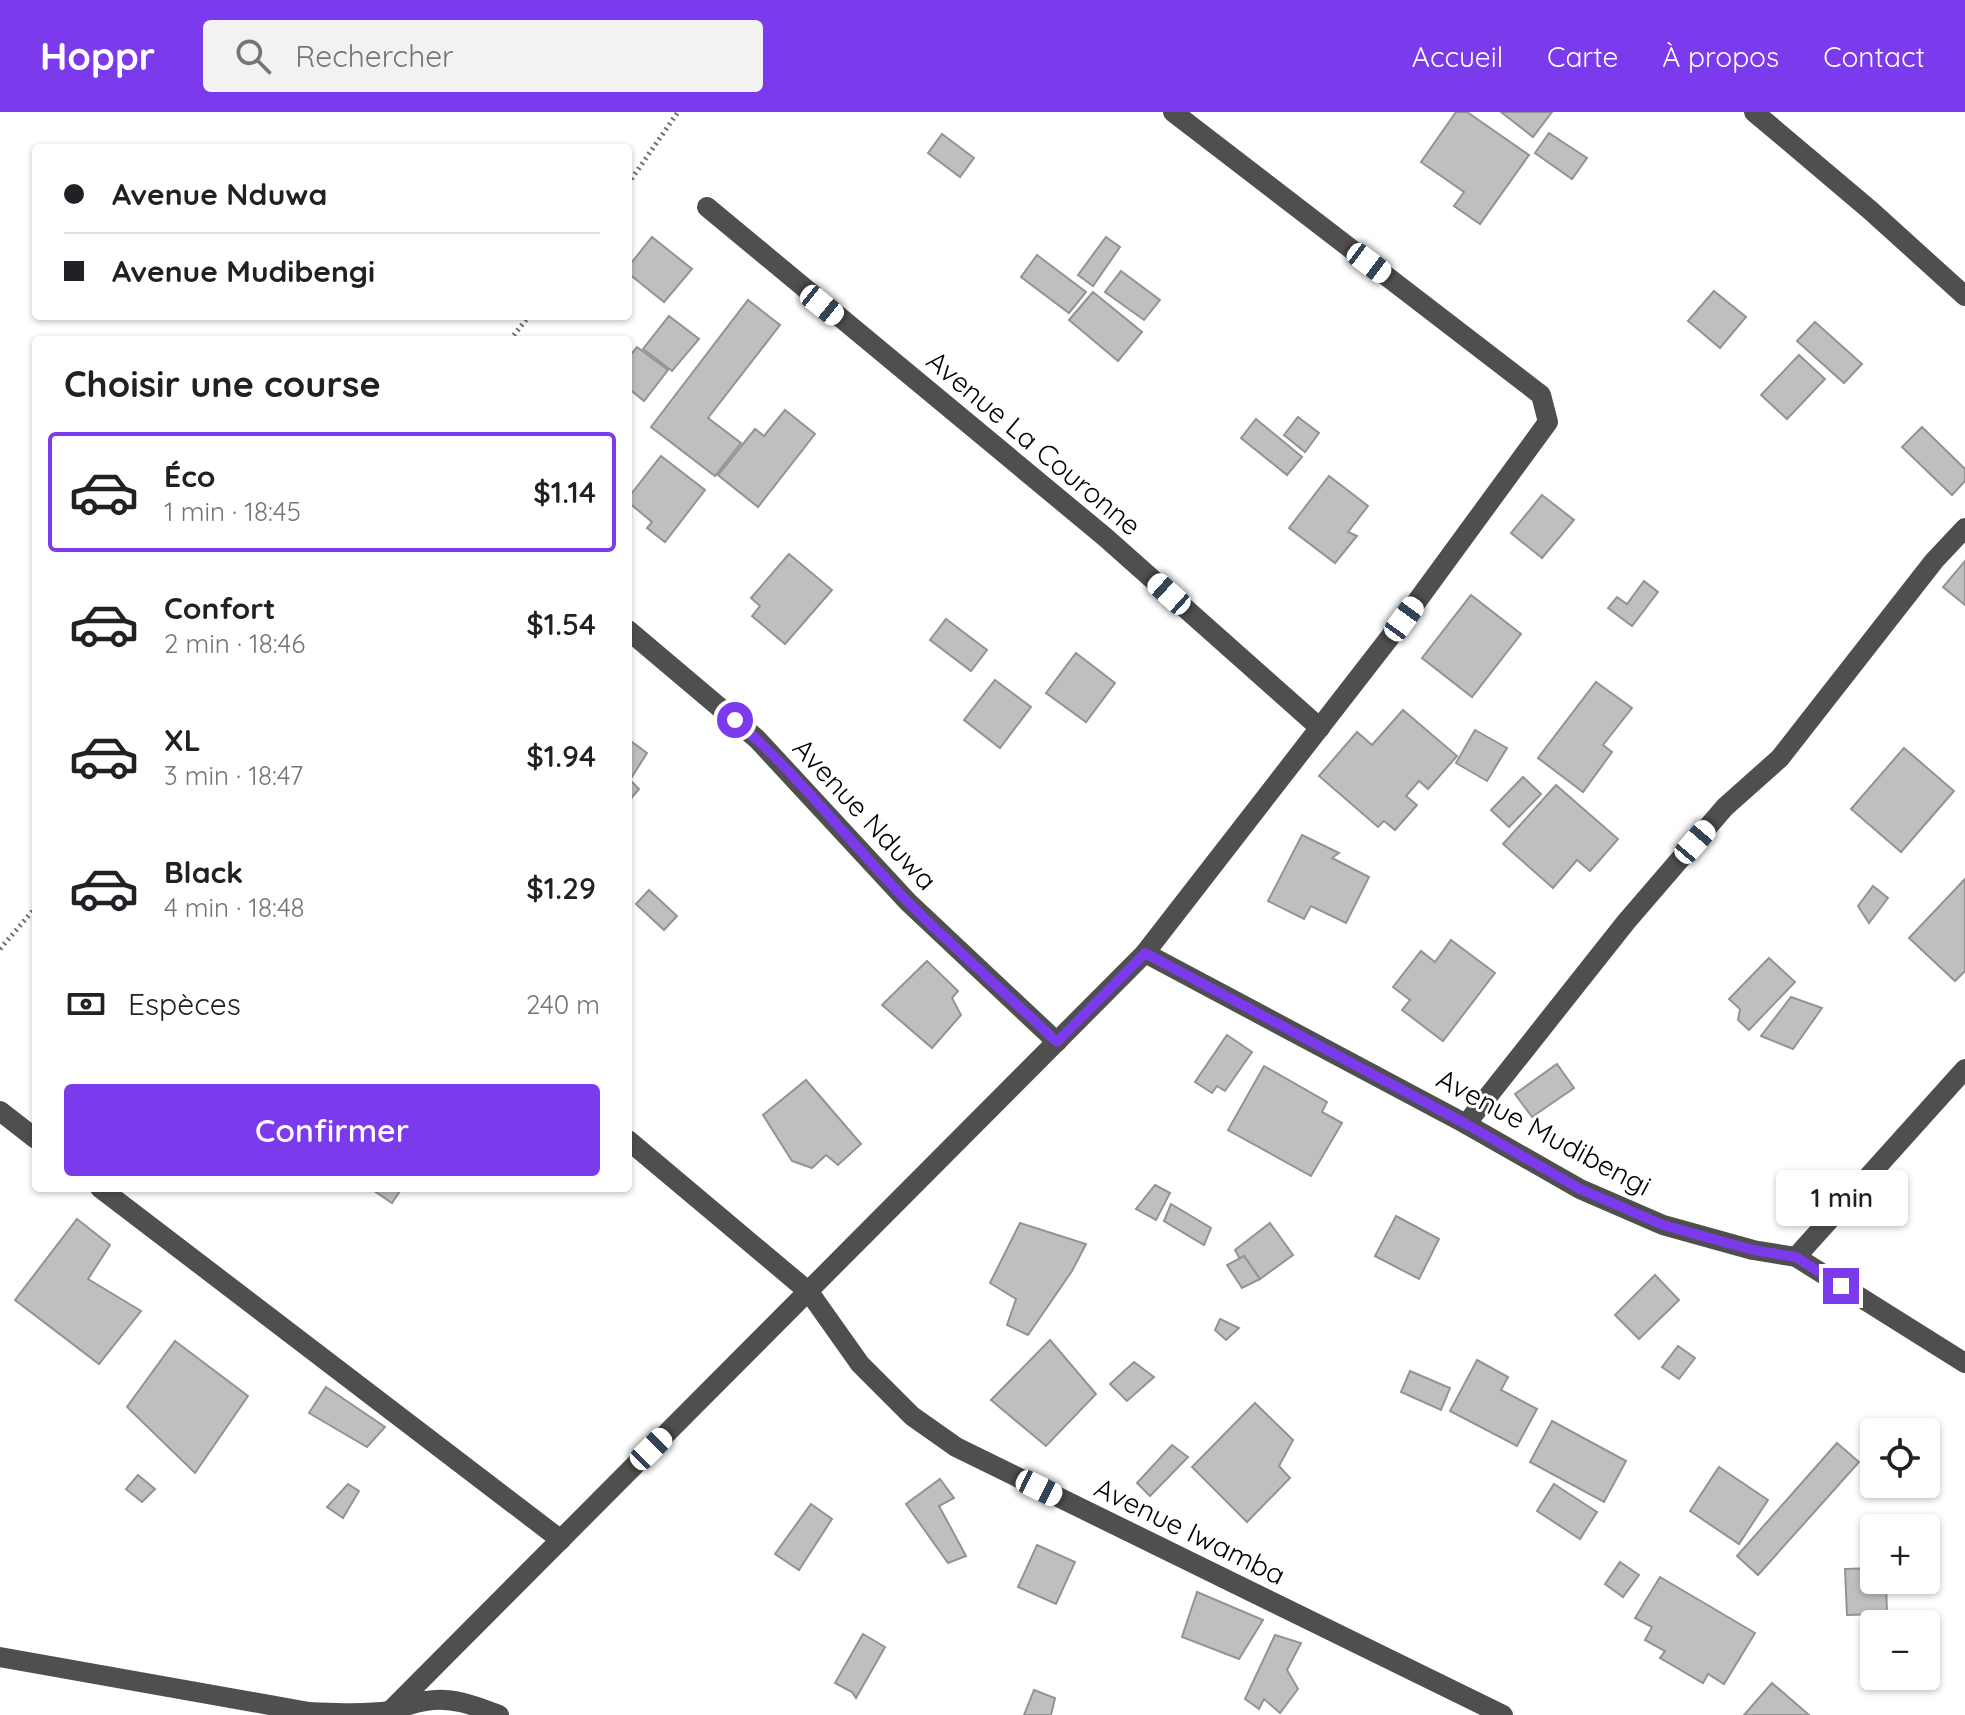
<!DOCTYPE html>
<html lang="fr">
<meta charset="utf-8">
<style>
body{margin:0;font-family:Quicksand,sans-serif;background:#f2f2f2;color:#202124;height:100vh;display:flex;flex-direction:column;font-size:30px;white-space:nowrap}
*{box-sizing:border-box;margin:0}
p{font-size:26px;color:#757577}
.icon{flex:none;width:44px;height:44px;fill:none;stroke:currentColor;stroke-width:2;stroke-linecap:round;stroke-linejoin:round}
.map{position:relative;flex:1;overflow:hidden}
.details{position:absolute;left:32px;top:224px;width:600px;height:856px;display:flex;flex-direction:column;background:#fff;border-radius:8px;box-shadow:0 2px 6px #0004}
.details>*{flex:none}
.hud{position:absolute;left:32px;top:32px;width:600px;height:176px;border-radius:8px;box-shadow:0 2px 6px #0004;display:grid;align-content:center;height:176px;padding:0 32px;background:#fff}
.tools{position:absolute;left:1860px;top:1306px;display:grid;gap:16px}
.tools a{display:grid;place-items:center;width:80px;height:80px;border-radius:8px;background:#fff;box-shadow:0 2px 6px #0004;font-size:40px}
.end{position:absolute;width:36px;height:36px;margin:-18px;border:10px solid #7c3aed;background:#fff;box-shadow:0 0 0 4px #fff}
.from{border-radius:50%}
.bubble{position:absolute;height:56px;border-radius:8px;background:#fff;box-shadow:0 2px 6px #0004;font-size:26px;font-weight:600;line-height:56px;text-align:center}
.car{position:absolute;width:24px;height:48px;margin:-24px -12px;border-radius:10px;box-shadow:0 0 6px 2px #0007;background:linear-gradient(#fff 24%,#345 0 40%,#fff 0 76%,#345 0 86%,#fff 0)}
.hud b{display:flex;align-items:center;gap:28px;height:76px;font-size:30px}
.hud b+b{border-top:2px solid #e0e0e0}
.hud i{width:20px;height:20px;background:#202124}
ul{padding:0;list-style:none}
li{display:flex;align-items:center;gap:24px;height:120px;margin:0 16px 12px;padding:0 16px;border:4px solid transparent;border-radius:8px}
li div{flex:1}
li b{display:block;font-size:30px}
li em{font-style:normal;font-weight:600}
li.active{border-color:#7c3aed}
li>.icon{width:72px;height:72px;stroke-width:1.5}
h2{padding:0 32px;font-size:36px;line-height:96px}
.pay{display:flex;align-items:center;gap:20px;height:88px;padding:0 32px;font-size:30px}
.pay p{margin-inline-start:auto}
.primary-button{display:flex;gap:16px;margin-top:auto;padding:16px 32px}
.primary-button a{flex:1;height:92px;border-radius:8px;background:#7c3aed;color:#fff;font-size:32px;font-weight:600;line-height:92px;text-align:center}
header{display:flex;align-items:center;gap:48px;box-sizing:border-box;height:112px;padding:0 40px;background:#7c3aed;color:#fff}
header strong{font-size:38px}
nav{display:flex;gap:44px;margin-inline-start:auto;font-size:28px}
.search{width:560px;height:72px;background:#f2f2f2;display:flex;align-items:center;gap:20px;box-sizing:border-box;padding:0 28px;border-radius:8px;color:#757577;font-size:30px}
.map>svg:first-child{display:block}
</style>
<header>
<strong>Hoppr</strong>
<div class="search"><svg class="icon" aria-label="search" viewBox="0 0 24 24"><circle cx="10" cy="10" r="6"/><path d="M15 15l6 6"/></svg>Rechercher</div>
<nav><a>Accueil</a><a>Carte</a><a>À propos</a><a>Contact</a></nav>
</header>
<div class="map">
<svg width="1965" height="1603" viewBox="0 0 1965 1603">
<rect width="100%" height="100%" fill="#fff"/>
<g fill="#bfbfbf" stroke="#939393" stroke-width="2">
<polygon points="1456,0 1467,0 1529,43 1480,112 1454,94 1464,80 1421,50"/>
<polygon points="1501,0 1552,0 1533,25"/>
<polygon points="1549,21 1587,46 1572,67 1535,41"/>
<polygon points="942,22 974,46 960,65 928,41"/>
<polygon points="652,125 692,157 664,190 628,161 628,155"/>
<polygon points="1106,125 1120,135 1093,174 1078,163"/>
<polygon points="1037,143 1086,180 1069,201 1021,165"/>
<polygon points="1121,159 1160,188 1144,208 1105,180"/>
<polygon points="1714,179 1746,205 1720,236 1688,209"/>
<polygon points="1093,180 1142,220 1118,249 1069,208"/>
<polygon points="748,188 780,213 708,306 741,331 715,364 651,315"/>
<polygon points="669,204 699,227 672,259 643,237"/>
<polygon points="1815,210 1862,252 1844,271 1797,229"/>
<polygon points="637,235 668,258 644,289 628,276 628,246"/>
<polygon points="1799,243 1825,267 1787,307 1761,283"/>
<polygon points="785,298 815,322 758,395 718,363 755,317 764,324"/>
<polygon points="1298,305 1319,321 1305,340 1284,323"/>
<polygon points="1256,307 1302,345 1287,363 1241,326"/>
<polygon points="1922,315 1965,357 1965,369 1952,383 1902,335"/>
<polygon points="661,344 705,378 665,430 647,416 652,410 628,390 628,386"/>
<polygon points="1329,364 1368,394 1348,420 1357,424 1335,451 1289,416"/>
<polygon points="1542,383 1574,408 1542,446 1511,421"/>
<polygon points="789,442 832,478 785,532 752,504 760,494 751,486"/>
<polygon points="1965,449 1965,493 1943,475"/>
<polygon points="1644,469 1658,480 1632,514 1608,496 1617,485 1627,492"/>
<polygon points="1471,483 1521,522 1472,585 1422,546"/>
<polygon points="946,507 987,538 971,559 930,528"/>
<polygon points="1076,541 1115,571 1086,610 1046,581"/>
<polygon points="995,568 1031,595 1000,636 964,608"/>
<polygon points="1596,570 1632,596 1603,633 1612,640 1583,680 1538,646"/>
<polygon points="1403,598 1457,644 1428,677 1419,669 1406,684 1417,693 1395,718 1384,709 1378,715 1319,664 1357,620 1372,633"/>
<polygon points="1475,618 1507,636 1487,669 1456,651"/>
<polygon points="628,627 647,641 630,668 639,677 628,690"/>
<polygon points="1904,636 1954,679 1901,740 1851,697"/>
<polygon points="1523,665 1541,682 1509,715 1491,698"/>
<polygon points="1556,673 1618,727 1590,759 1577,748 1553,776 1503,732"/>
<polygon points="1302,723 1339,741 1332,746 1369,765 1346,811 1311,794 1304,807 1268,789"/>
<polygon points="1965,767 1965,859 1955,869 1909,826"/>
<polygon points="1873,774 1888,786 1869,811 1858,794"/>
<polygon points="649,778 677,804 664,818 636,792"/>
<polygon points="1451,828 1495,861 1443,929 1402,898 1410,888 1393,875 1421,839 1435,850"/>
<polygon points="1769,846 1795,870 1749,918 1738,908 1740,897 1729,887"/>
<polygon points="927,849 958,879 952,886 961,903 932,936 882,893"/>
<polygon points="1791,885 1822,896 1793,937 1761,924"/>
<polygon points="1227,923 1252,940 1225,979 1217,974 1212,981 1195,970"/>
<polygon points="1557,952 1574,976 1532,1005 1515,982"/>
<polygon points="1264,954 1327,990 1322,1000 1342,1011 1311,1064 1228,1018"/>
<polygon points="806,968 861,1032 838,1053 826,1043 812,1056 792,1049 763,1003"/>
<polygon points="1155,1073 1170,1081 1156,1108 1136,1097"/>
<polygon points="370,1076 402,1076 392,1091"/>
<polygon points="1171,1092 1211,1116 1204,1133 1164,1109"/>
<polygon points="1396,1104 1439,1127 1419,1167 1375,1144"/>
<polygon points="77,1107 110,1133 88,1167 141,1199 99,1252 15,1188"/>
<polygon points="1020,1111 1086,1132 1072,1159 1028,1223 1007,1213 1016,1187 990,1171"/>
<polygon points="1270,1111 1293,1143 1260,1167 1244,1144 1240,1147 1235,1138"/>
<polygon points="1244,1144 1260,1167 1242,1176 1227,1153"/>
<polygon points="1655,1163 1679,1188 1639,1227 1615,1203"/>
<polygon points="1220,1207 1239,1216 1226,1228 1215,1218"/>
<polygon points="1050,1228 1096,1282 1046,1334 991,1288"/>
<polygon points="175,1229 248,1284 195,1361 127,1295"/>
<polygon points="1678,1234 1695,1246 1679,1267 1662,1255"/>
<polygon points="1477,1248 1508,1265 1501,1278 1537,1297 1517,1334 1450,1299"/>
<polygon points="1134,1250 1154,1265 1127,1289 1110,1272"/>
<polygon points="1410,1259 1450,1276 1441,1298 1401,1280"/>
<polygon points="326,1275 385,1315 367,1335 309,1301"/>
<polygon points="1255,1291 1293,1328 1279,1354 1290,1366 1247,1410 1192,1355"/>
<polygon points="1552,1309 1626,1349 1604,1390 1530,1350"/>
<polygon points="1837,1331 1859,1350 1758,1463 1737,1444"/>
<polygon points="1172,1333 1188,1345 1150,1384 1137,1371"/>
<polygon points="1719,1355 1768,1388 1739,1432 1690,1399"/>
<polygon points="138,1363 155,1377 142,1390 126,1377"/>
<polygon points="940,1367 954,1386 939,1394 966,1444 948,1451 906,1392"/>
<polygon points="348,1372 359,1379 343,1406 327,1395"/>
<polygon points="1554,1372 1597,1400 1580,1427 1537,1399"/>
<polygon points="811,1392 832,1407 799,1458 775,1442"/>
<polygon points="1037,1433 1075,1450 1056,1492 1018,1475"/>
<polygon points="1620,1450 1639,1463 1623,1485 1605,1472"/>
<polygon points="1874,1456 1874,1468 1886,1468 1887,1502 1847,1503 1845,1457"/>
<polygon points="1660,1465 1755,1521 1724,1572 1708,1562 1703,1571 1660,1546 1665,1539 1645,1528 1652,1515 1635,1506"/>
<polygon points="1197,1480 1263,1508 1239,1547 1182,1525"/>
<polygon points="863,1522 885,1535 856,1586 852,1580 835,1571"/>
<polygon points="1275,1523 1301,1531 1287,1558 1298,1577 1280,1601 1264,1587 1259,1597 1245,1587"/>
<polygon points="1772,1571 1809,1603 1744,1603"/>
<polygon points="1034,1578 1055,1586 1051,1603 1024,1603"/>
</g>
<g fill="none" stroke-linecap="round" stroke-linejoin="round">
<g stroke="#717171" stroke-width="5" stroke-dasharray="2 4" stroke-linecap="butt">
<polyline points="628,72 678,0"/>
<polyline points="510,228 529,204"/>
<polyline points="0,837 36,795"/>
</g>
<g stroke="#4f4f4f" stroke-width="20">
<polyline points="1754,0 1870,98 1965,184"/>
<polyline points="707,95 1105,425 1320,616"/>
<polyline points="628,518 757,627 908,790 1057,930"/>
<polyline points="1145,841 1466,1012 1580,1077 1663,1113 1753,1138 1796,1145 1965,1251"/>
<polyline points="0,999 36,1027"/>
<polyline points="1466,1012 1626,810 1725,695 1780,646 1934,449 1965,416"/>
<polyline points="628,1028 809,1180 860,1252 912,1304 956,1335 1503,1603"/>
<polyline points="100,1076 561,1428"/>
<polyline points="1796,1145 1965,957"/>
<path d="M0,1545L309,1600C335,1601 364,1603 390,1599C402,1596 414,1590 426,1589C451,1584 476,1594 499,1603"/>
<polyline points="386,1603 1145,841 1404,507 1548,310 1541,283 1173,0"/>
</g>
</g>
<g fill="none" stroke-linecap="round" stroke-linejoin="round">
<path stroke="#7c3aed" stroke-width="10" d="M735,608C799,663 850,731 909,791C957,839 1008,883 1057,930L1145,841L1466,1012L1580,1077L1663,1113L1753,1138L1796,1145L1841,1174"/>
</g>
<g text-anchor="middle" stroke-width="6" stroke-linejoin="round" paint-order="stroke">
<g font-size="28" fill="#000" stroke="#fff">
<text transform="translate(1034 331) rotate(40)" y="10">Avenue La Couronne</text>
<text transform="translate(865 702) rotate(47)" y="10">Avenue Nduwa</text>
<text transform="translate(1544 1020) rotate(28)" y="10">Avenue Mudibengi</text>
<text transform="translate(1190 1419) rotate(26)" y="10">Avenue Iwamba</text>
</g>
</g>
</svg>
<div class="tools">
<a><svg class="icon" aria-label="locate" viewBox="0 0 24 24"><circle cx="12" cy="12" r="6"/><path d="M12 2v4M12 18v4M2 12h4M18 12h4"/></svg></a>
<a>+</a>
<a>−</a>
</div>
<i class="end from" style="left:735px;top:608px"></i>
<i class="end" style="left:1841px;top:1174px"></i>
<div class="bubble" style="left:1776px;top:1058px;width:132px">1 min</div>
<i class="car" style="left:1369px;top:151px;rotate:127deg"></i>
<i class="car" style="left:822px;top:193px;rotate:129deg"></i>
<i class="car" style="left:1169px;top:482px;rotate:312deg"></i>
<i class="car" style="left:1404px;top:507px;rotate:36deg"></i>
<i class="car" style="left:1695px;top:730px;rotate:41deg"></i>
<i class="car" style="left:651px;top:1337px;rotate:45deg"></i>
<i class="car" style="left:1039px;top:1376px;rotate:116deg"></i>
<div class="hud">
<b><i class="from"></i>Avenue Nduwa</b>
<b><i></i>Avenue Mudibengi</b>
</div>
<section class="details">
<h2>Choisir une course</h2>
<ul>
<li class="active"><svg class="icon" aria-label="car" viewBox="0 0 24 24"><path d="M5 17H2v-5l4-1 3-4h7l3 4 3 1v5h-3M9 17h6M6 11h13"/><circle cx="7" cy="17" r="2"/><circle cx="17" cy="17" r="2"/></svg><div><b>Éco</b><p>1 min · 18:45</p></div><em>$1.14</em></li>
<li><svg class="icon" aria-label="car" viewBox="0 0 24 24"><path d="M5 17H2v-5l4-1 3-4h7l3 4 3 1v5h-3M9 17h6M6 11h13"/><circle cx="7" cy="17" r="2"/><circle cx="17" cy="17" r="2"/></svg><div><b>Confort</b><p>2 min · 18:46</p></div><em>$1.54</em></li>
<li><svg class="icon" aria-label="car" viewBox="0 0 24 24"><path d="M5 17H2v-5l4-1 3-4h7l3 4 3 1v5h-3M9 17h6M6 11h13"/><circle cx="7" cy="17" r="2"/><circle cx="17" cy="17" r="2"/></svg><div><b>XL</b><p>3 min · 18:47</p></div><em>$1.94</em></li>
<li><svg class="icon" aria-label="car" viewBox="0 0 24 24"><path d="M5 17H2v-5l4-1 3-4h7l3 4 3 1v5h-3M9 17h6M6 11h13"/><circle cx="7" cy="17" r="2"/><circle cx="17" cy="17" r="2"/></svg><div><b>Black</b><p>4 min · 18:48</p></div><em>$1.29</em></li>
</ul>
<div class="pay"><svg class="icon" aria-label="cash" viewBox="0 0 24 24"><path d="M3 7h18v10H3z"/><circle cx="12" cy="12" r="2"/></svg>Espèces<p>240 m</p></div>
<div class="primary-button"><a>Confirmer</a></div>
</section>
</div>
